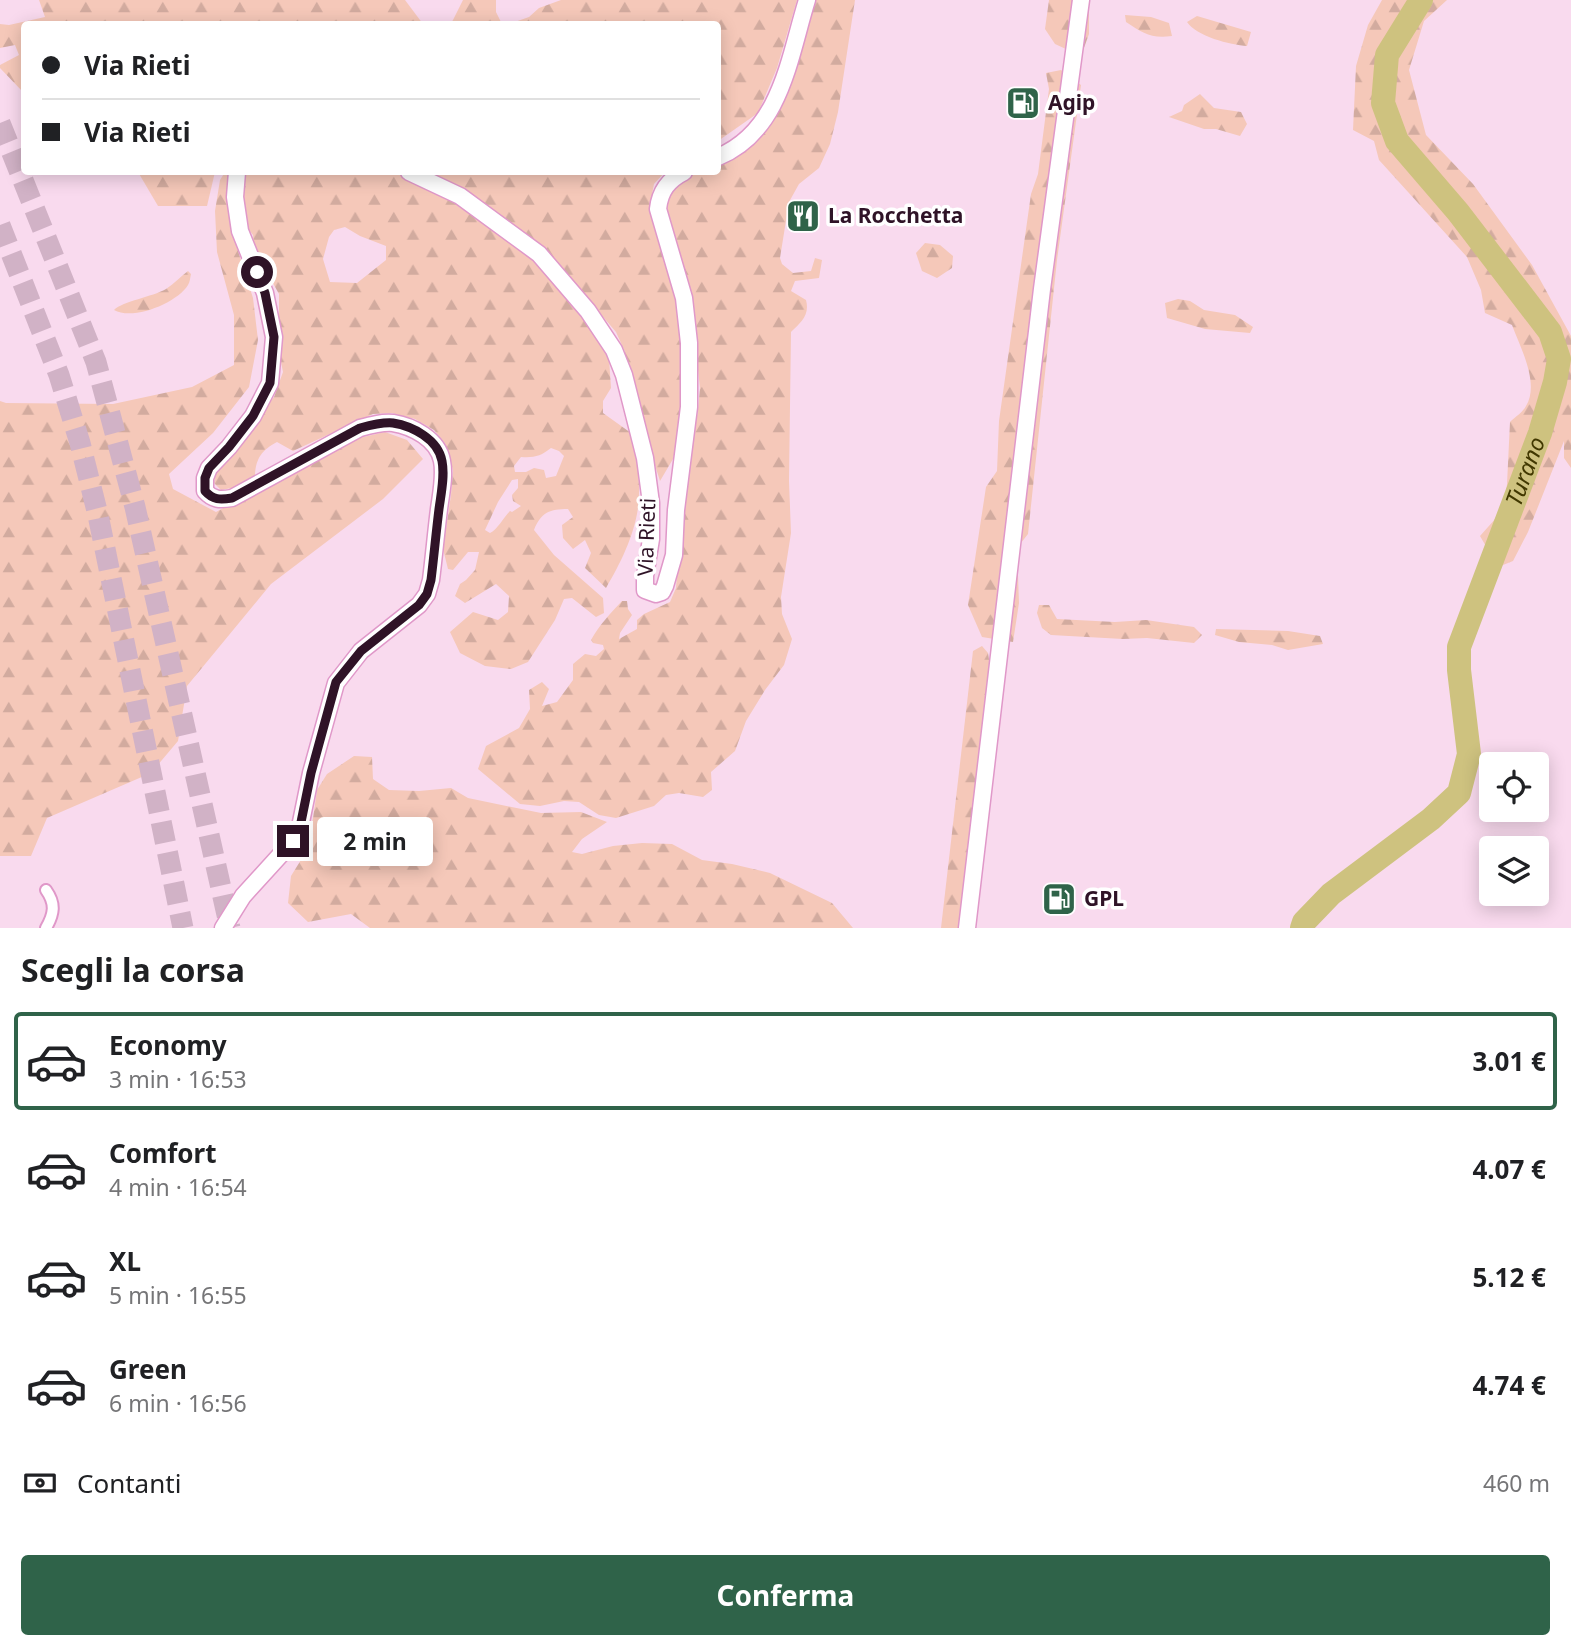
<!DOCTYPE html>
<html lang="it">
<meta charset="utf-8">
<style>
body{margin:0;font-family:"Noto Sans",sans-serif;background:#f2f2f2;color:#202124;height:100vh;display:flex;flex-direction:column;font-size:26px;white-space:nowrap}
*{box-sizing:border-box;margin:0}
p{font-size:23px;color:#757577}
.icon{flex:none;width:38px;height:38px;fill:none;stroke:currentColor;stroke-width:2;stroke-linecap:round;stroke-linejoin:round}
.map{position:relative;height:928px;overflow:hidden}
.sheet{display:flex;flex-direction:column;background:#fff;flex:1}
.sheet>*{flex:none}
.top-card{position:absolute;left:21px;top:21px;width:700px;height:154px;border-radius:7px;box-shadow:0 4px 18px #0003;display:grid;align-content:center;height:154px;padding:0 21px;background:#fff}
.tools{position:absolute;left:1479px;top:752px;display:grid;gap:14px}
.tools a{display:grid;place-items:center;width:70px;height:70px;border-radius:7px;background:#fff;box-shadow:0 4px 18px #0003;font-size:35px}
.end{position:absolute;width:32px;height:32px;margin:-16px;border:9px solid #2f1327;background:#fff;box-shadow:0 0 0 4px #fff}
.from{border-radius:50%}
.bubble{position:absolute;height:49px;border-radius:7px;background:#fff;box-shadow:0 4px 18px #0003;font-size:23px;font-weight:700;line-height:49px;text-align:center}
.top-card b{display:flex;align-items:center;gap:24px;height:66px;font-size:26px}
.top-card b+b{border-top:2px solid #e0e0e0}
.top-card i{width:18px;height:18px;background:#202124}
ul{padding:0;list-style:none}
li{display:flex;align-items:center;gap:21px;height:98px;margin:0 14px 10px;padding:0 7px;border:4px solid transparent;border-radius:7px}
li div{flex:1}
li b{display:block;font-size:26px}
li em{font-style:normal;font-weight:700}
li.on{border-color:#2f6349}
li>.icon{width:63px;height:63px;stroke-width:1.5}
h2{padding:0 21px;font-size:32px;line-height:84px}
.pay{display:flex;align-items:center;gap:18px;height:77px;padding:0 21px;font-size:26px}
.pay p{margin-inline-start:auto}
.primary-button{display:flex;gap:14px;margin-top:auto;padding:14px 21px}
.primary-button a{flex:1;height:80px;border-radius:7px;background:#2f6349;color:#fff;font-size:28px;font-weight:700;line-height:80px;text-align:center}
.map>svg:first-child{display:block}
</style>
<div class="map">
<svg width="1571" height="928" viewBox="0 0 1571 928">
<defs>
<pattern id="forest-firs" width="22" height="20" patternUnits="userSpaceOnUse" patternTransform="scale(1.75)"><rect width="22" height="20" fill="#f5c8b9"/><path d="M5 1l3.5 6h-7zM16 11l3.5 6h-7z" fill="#d2ab9f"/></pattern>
</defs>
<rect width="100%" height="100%" fill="#f9daee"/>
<g fill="url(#forest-firs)" fill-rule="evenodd">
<polygon points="39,0 405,0 423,24 24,24 24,91 22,91 0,68 0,65 19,55 15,45 0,48 0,24 9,25 45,17"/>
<polygon points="463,0 496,0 496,12 502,24 451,24"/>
<polygon points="561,0 797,0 777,68 758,113 718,141 718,24 509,24 529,17 539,8"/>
<path d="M815,0H855L838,112L830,144L819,168L799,184L789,202L780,258L782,264L793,273L811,271L815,258L822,260L819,278L795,281L791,291L806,300C810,315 801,322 791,332L789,481L791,533L781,597L782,614L792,639L784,665L765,690L746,721L735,751L711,772L712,790L703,797L679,793L666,795L654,806L616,818L599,815L579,802L564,801L540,806L520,804L478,769L486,746L519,728L530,709L529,690L542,682L549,689L542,706L557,702L573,680V664L585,654L596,656L604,649L603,645L593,643L591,640C600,624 610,614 622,601H627L628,609L632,615L620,633L619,639L637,629V620L644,614L670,602L676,588L682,509L698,410L700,388L693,326L666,209L667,193C689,173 687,172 718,172V163L774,117L788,92Z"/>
<polygon points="1049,0 1089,0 1089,34 1081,56 1055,44 1045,29"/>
<path d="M1382,0H1447L1424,21L1409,70L1426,135L1473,184L1532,265L1571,336V468L1564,458V441L1528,532L1513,561L1498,567L1480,536L1504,509L1507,484L1510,422C1515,417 1523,412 1526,406C1540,383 1520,347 1512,325L1485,313L1481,290L1467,257L1379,160L1374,141L1353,130L1356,66L1368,25Z"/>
<path d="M1125,15L1151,17L1169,23L1172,36C1151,39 1143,33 1126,22Z"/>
<path d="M1197,16L1251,32L1247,46C1230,45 1196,36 1187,22Z"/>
<polygon points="1061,70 1081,85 1057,260 1028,534 1017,548 1019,603 1013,642 982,637 968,605 986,487 997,471 999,421 1031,194 1038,174 1049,89 1046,73"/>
<polygon points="1200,94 1214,108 1241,112 1247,124 1240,136 1216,129 1204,129 1169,117 1182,111 1184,105"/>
<polygon points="138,172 215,172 207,206 158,206"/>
<polygon points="225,172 229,172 228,186 232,232 253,298 258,340 249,387 213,433 169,474 173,489 216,512 342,442 385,432 407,440 423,459 383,499 271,584 187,686 178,741 151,773 47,818 31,856 0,856 0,401 6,403 113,404 192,387 234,365 234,315 217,252 215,211 220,180"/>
<path d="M243,172H397L441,191L459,207L472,213L506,237L541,267L568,297L593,329L609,358L611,388L603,401V413L631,433C635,453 640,473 639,494C639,526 622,561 606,588L585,568L591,553L585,540L573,549L563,538L562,525L573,517L568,509C550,509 541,512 534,530L554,555L603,598L604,613L596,617L572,598L564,599L555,620L528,662L511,669L485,666L460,653L450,632L473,612L498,620L508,612L509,596L496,584L465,603L455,596L460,584L466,580L475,570L479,552H468L453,570L448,569L443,549L451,495L453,471L449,453L444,442L434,430L415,419L392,413L373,414L293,451L277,442C262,450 256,458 255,475L242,486L221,490L214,483L217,465L274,397L283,372L279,352V294L254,249L253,235L245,225L242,210ZM345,227L360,236L386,246V260L357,283L330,282L323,259L329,237L334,230ZM551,448L559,451L564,456L556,476L546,478L544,470L534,468L526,472H515L514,466L521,457C534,458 541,456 551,448ZM518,479V488L512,495L513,501L521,506L512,512L510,511C504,517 497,530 490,533L485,530L498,502L512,480Z"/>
<polygon points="421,172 665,172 654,184 651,200 654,224 679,309 683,374 679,435 673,459 660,481 628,380 625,352 616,332 568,276 525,233 505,218"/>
<polygon points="925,243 940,245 953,256 952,268 937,278 922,271 916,253"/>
<path d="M188,271L191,274C190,278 190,282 188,285C177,303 133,321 114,310C123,301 152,297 166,289C174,284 181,276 188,271Z"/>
<polygon points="1178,299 1190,301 1204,310 1235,315 1253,327 1250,333 1205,329 1167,318 1165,303"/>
<polygon points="1039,605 1049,605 1057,619 1115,622 1146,620 1194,627 1202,635 1194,643 1147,638 1123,639 1051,635 1042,628 1037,613"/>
<polygon points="1216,629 1288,631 1320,636 1323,644 1288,650 1272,645 1239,642 1215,635"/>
<polygon points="982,646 988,653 991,672 961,928 941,928 973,651"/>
<polygon points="354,756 372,757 373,779 389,790 419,791 451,788 468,798 541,813 581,812 607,822 582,839 572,852 582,854 613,846 642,843 672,844 702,860 732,864 770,873 832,903 853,928 370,928 351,914 308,922 288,903 291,876 309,847 317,790 327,774"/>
</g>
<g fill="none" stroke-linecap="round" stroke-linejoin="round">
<path stroke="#cec27f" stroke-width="24" id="s1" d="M1302,928L1304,922L1331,894L1431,819L1459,793L1469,754L1459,670V647L1540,433L1555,382L1559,359L1550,332L1458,212L1397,141L1383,103L1387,55L1421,0"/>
<g stroke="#d1b2c6" stroke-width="21" stroke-dasharray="21 10" stroke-linecap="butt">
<polyline points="0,123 96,362 135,507 230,928"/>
<polyline points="0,225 59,375 80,443 98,515 183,928"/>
</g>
<g stroke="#e098c9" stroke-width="14">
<path id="street" d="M46,928C54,914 56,904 46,890"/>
</g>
<g stroke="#e098c9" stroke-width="19">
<g id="secondary">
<path d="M718,157C781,131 789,58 807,0"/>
<path d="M409,172L460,196L539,254L588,311L614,350L624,375L645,458L651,503V539L645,576V590L656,594L662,592L665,586L674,555L676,510L689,407V343L684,298L658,209C660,191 668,180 684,172"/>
<path d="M223,928L243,896L293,841L300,827L311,773L336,683L361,651L419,605L427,594L431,580C434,556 436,533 439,509C441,494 445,476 442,461C438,439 412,426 393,423C382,422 371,425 360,428L232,498C220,500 213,500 205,491V478L209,468L229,447L253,416L270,383L274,337L265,293L240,231L235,197L237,172"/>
<polyline points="967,928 1042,289 1081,0"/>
</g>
</g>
<use href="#street" stroke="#fff" stroke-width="10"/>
<use href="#secondary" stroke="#fff" stroke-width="16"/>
</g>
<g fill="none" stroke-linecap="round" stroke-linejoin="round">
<path stroke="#2f1327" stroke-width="9" d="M257,272L265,293L274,337L270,383L253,416L229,447L209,468L205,478V491C213,500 220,500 232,498L360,428C371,425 382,422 393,423C412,426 438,439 442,461C445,476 441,494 439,509C436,533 434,556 431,580L427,594L419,605L361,651L336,682L311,773L300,827L293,841"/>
</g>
<defs>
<g id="fuel-square" transform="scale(1.75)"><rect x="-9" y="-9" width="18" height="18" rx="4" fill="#2f6349" stroke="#fff"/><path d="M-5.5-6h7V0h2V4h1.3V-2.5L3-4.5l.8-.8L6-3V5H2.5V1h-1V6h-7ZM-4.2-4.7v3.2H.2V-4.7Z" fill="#fff"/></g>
<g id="restaurant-square" transform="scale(1.75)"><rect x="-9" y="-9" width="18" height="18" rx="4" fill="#2f6349" stroke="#fff"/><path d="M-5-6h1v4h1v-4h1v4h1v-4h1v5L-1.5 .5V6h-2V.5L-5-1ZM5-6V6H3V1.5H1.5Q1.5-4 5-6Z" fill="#fff"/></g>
</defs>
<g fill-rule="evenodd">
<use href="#fuel-square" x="1023" y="103"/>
<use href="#restaurant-square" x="803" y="216"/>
<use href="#fuel-square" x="1059" y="899"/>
</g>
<g text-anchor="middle" stroke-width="7" stroke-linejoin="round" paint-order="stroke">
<g font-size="21" font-weight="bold" fill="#2f1327" stroke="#fff" text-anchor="start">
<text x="1048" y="110">Agip</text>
<text x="828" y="223">La Rocchetta</text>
<text x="1084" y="906">GPL</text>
</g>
<g font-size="21" fill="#2f1327" stroke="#fff">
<text transform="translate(647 537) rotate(-88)" y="7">Via Rieti</text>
</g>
<g font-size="23" font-style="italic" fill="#413800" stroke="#fff">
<text dy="8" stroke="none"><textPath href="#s1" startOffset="544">Turano</textPath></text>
</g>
</g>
</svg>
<div class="tools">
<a><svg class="icon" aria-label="locate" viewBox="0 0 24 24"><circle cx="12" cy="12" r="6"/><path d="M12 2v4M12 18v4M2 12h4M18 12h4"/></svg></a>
<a><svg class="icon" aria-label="layers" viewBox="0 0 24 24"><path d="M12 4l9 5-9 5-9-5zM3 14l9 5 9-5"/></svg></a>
</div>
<i class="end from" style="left:257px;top:272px"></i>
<i class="end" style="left:293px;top:841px"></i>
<div class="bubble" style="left:317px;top:817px;width:116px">2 min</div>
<div class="top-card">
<b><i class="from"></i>Via Rieti</b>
<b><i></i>Via Rieti</b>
</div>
</div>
<section class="sheet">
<h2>Scegli la corsa</h2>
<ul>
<li class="on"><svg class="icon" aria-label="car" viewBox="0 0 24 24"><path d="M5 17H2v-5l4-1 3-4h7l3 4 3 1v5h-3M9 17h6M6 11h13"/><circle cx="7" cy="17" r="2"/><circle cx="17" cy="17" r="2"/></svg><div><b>Economy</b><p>3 min · 16:53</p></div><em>3.01 €</em></li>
<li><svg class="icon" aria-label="car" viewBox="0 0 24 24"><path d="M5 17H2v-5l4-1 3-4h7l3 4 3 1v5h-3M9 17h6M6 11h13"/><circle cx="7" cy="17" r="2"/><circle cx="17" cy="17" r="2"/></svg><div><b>Comfort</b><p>4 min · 16:54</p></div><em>4.07 €</em></li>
<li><svg class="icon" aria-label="car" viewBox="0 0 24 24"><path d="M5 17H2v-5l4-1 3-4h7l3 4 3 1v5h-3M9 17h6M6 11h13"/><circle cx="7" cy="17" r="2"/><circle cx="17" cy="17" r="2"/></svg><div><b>XL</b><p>5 min · 16:55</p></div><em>5.12 €</em></li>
<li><svg class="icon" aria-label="car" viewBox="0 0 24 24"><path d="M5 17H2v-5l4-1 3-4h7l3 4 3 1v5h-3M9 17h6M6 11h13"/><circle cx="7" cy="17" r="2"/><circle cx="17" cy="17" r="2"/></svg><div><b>Green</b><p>6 min · 16:56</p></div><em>4.74 €</em></li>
</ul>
<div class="pay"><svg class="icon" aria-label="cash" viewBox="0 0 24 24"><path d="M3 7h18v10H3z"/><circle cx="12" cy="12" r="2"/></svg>Contanti<p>460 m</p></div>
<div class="primary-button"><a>Conferma</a></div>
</section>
